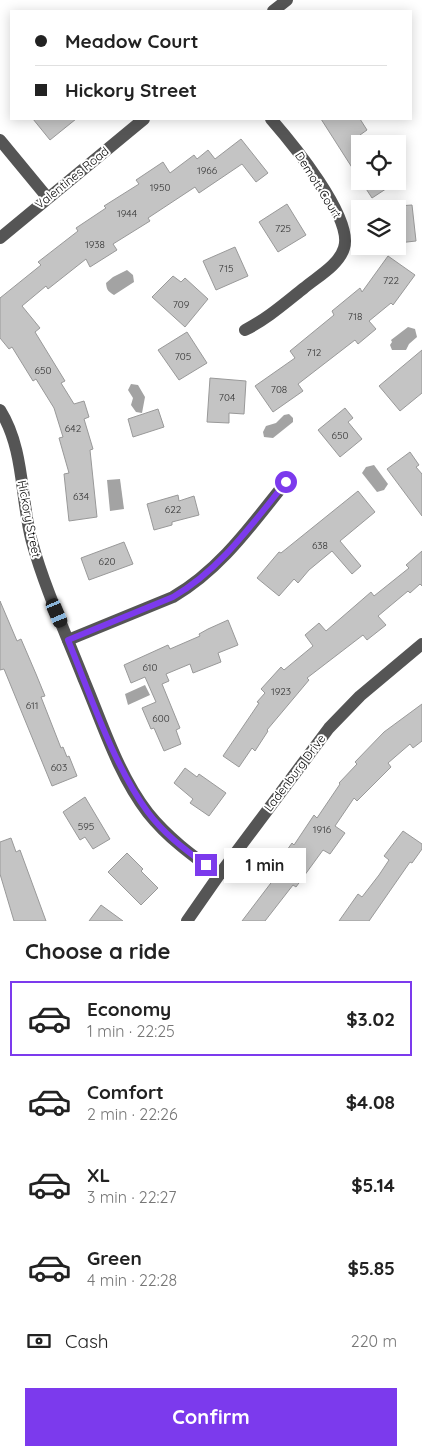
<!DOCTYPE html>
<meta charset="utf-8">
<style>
body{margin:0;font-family:Quicksand,sans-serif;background:#f2f2f2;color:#222;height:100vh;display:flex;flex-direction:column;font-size:19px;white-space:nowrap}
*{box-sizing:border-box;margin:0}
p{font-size:16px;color:#767676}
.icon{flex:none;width:28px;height:28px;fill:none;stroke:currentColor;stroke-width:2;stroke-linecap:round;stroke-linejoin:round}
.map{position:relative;height:921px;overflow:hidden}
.side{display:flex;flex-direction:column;background:#fff;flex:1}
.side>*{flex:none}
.guide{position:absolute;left:10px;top:10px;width:402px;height:110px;border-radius:0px;box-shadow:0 2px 12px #0003;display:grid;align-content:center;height:110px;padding:0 25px;background:#fff}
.buttons{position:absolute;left:351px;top:135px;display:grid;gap:10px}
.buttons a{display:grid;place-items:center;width:55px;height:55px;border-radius:0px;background:#fff;box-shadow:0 2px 12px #0003;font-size:25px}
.end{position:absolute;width:22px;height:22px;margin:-11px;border:6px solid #7c3aed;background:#fff;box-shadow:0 0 0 2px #fff}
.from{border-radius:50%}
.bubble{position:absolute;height:35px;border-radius:0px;background:#fff;box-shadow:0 2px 12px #0003;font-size:16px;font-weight:700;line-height:35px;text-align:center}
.car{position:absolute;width:15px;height:30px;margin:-15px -8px;border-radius:6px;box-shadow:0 0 4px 1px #0007;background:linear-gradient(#222 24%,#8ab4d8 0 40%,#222 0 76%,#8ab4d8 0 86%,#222 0)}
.guide b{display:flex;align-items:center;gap:18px;height:48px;font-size:19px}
.guide b+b{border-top:1px solid #e0e0e0}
.guide i{width:12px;height:12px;background:#222}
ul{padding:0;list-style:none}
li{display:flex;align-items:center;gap:15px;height:75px;margin:0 10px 8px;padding:0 15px;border:2px solid transparent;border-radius:0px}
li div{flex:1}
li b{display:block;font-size:19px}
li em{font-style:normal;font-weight:700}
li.on{border-color:#7c3aed}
li>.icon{width:45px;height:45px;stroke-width:1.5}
h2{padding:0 25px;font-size:22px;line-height:60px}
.pay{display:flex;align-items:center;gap:12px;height:55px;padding:0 25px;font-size:19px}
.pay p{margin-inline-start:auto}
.primary-button{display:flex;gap:10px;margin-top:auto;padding:10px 25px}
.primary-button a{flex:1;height:58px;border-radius:0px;background:#7c3aed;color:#fff;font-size:20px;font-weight:700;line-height:58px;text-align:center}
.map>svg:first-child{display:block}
</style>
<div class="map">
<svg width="422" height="921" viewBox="0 0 422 921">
<rect width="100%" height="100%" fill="#fff"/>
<g fill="#a3a3a3">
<path d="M127,270L133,275L134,282L114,295C108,291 107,291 106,283L113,277Z"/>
<polygon points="408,327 415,329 417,337 409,344 406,350 392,350 390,345 392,342 391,340"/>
<polygon points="131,384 138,385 145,397 142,413 136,412 131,405 133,398 128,390"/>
<polygon points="289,414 293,418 293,422 273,438 264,437 263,432 266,426 276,423 284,415"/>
<polygon points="374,465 388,484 384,490 377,492 362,473 366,467"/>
<polygon points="120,479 124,509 110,511 107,480"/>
<polygon points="145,685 150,695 128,705 125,694"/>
</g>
<g fill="#c4c4c4" stroke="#999">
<polygon points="33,119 76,119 50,140"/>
<polygon points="321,119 360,119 367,130 360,135 360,180"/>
<polygon points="241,139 268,173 256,182 242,164 199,193 195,187 148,218 150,221 113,244 117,250 90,267 86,259 48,289 46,286 22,306 40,328 35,332 65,381 61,383 74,404 84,401 89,417 84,419 93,449 90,450 97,517 69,521 64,474 69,473 59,438 63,437 54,408 36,379 33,381 12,347 9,349 0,338 0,298 41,265 38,262 78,231 76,228 106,208 104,206 139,184 136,180 163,162 170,173 194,155 197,159 208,150 215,159"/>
<polygon points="361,181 398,181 372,198"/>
<polygon points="287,204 306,235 278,252 259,222"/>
<polygon points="412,205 416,241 398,243 398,206"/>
<polygon points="235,247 248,276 216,290 203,261"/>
<polygon points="388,256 415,275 393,305 391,303 369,321 376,329 358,344 355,340 298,384 303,391 273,412 255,386 295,358 290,351 334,315 332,311 360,288 362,292"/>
<polygon points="173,276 181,282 185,278 208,299 185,327 152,297"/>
<polygon points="187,332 207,363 179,380 158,350"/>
<polygon points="422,350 422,393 400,411 379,386"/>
<polygon points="210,378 246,381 244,414 229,413 229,423 207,422"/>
<polygon points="345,408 353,418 348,422 362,439 340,457 318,430"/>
<polygon points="158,409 164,427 133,437 128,419"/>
<polygon points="410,452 419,465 416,467 422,474 422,516 387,469"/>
<polygon points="358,491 375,512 340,541 361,566 352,574 332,551 309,570 298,583 294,579 279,596 257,578 279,552 281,553"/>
<polygon points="178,495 179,501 194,496 199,515 172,522 172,525 154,530 147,504"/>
<polygon points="124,542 133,564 89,580 81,558"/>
<polygon points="422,551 422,586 420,584 410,593 408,591 378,616 386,625 367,640 363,635 307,678 309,680 267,730 268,731 255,751 252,748 239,767 223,756 259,703 257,702 265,693 261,689 281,667 284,670 313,646 305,635 319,623 326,631 371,592 374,596 409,568 406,565"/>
<polygon points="0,601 17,641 21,639 36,674 45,696 41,697 61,748 63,747 67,757 69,756 77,776 52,786 4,669 0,670"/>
<polygon points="228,620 238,645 218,653 221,662 193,673 190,664 166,674 169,681 162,684 180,728 176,730 181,744 164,751 154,728 151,729 142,708 156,702 145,677 131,683 124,665 168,645 170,649 200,636 199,634 208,629"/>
<polygon points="422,704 422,741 413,748 410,744 388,763 391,767 357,801 354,798 335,826 345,833 330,854 323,850 296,887 293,885 265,921 242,921 277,875 272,871 292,843 294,845 314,815 317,818 340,784 339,783 357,764 355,762 384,732"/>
<polygon points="185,768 197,777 199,774 226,793 209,816 190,803 193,799 174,783"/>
<polygon points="85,797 110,839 93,849 85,837 80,840 63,812"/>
<polygon points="403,831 422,844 422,849 412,863 410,862 369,921 339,921 358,894 362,897 379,875 389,860 384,856"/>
<polygon points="11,838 16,852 20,850 46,921 14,921 0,874 0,842"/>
<polygon points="127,853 143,869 141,871 158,888 141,905 108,872"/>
<polygon points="101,905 123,921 89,921"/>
</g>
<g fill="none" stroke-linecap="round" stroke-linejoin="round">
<g stroke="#555" stroke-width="12">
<polyline points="273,11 287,0"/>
<polyline points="0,140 47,197"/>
<polyline points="0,238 144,119"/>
<path d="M245,330C267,319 285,303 304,288C317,277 339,265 344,248C354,218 291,142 271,119"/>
<path d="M0,410C25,450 20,498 32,542C45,589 66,634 84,680C103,725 118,774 148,813C168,838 193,856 219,875"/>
<path d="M68,640L173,597C221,569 252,524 286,482"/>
<polyline points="187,921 219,875 329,728 360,696 422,644"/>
</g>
</g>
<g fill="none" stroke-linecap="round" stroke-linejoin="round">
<path stroke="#7c3aed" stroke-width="6" d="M206,865C184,849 163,833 147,811C113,764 90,694 68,640L173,597C221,569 252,524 286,482"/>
</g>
<g text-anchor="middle" stroke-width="4" stroke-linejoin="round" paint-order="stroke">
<g font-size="10" fill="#313131">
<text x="207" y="174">1966</text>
<text x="160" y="191">1950</text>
<text x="127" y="217">1944</text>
<text x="283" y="232">725</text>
<text x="95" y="248">1938</text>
<text x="226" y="272">715</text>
<text x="391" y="284">722</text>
<text x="181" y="308">709</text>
<text x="355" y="320">718</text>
<text x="314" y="356">712</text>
<text x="183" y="360">705</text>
<text x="43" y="374">650</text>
<text x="279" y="393">708</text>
<text x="227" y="401">704</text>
<text x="73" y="432">642</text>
<text x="340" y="439">650</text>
<text x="81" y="500">634</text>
<text x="173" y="513">622</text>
<text x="320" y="549">638</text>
<text x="107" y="565">620</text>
<text x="150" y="671">610</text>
<text x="281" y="695">1923</text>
<text x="32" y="709">611</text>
<text x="161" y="722">600</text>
<text x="59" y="771">603</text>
<text x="86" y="830">595</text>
<text x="322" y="833">1916</text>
</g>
<g font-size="12" fill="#000" stroke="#fff">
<text transform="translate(72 178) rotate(-39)" y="4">Valentines Road</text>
<text transform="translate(318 185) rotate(58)" y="4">Demott Court</text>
<text transform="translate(29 519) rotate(79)" y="4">Hickory Street</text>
<text transform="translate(295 773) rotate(-53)" y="4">Ladenburg Drive</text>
</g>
</g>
</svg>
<div class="buttons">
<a><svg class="icon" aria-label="locate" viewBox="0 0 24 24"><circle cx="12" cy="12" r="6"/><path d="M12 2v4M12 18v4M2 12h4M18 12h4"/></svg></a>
<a><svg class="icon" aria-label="layers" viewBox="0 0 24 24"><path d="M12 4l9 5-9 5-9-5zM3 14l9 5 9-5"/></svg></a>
</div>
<i class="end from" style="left:286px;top:482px"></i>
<i class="end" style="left:206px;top:865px"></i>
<div class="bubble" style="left:224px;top:848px;width:82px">1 min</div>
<i class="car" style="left:57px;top:613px;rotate:157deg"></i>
<div class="guide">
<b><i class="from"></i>Meadow Court</b>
<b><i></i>Hickory Street</b>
</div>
</div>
<section class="side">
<h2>Choose a ride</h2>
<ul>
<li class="on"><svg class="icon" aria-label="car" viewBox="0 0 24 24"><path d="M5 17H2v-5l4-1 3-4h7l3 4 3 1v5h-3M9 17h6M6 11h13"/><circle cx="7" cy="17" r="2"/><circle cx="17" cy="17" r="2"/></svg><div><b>Economy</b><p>1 min · 22:25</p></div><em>$3.02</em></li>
<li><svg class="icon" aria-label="car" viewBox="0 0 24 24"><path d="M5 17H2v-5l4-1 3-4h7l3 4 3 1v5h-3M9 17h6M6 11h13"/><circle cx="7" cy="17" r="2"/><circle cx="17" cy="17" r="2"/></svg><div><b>Comfort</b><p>2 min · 22:26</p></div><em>$4.08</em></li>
<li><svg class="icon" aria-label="car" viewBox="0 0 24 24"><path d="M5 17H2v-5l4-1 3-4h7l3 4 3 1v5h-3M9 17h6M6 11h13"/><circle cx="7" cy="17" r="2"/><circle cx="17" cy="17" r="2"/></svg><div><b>XL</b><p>3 min · 22:27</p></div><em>$5.14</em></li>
<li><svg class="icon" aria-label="car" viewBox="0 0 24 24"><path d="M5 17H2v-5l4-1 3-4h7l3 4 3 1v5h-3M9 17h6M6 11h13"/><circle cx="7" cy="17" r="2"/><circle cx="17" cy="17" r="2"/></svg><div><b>Green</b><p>4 min · 22:28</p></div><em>$5.85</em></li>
</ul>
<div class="pay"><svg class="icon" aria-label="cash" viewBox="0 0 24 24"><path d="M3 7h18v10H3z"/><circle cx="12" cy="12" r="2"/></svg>Cash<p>220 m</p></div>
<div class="primary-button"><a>Confirm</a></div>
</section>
